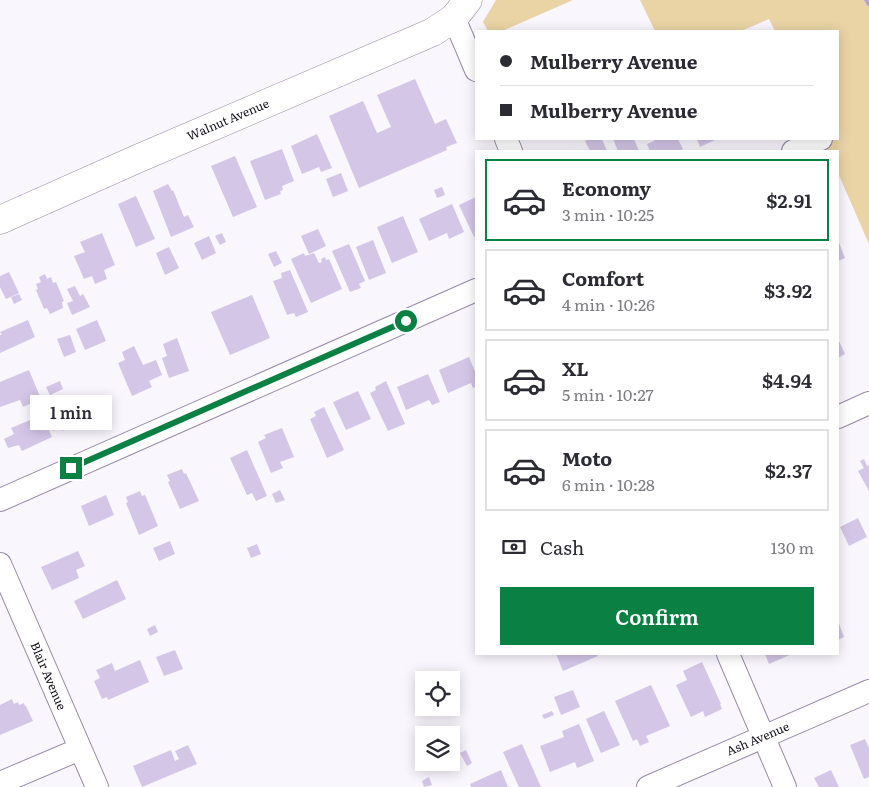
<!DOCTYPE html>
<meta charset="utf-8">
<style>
body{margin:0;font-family:Literata,serif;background:#f7f7f7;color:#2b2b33;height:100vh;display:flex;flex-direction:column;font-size:19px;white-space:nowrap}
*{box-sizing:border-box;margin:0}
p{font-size:16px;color:#7c7c81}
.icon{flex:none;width:28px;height:28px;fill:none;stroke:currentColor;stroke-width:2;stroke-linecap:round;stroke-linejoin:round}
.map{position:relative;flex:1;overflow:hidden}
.details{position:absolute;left:475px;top:150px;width:364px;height:505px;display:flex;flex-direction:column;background:#fff;border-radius:0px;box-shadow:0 2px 12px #0003}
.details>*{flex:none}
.top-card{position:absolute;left:475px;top:30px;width:364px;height:110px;border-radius:0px;box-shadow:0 2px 12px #0003;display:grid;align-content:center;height:110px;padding:0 25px;background:#fff}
.buttons{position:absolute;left:415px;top:671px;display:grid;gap:10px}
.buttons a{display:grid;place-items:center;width:45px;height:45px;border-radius:0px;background:#fff;box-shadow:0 2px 12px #0003;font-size:25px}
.end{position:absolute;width:22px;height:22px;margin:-11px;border:6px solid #0b8043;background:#fff;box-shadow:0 0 0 2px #fff}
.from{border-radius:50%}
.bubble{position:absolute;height:35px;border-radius:0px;background:#fff;box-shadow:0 2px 12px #0003;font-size:16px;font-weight:600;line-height:35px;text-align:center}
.top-card b{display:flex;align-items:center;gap:18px;height:48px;font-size:19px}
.top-card b+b{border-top:1px solid #e1e1e2}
.top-card i{width:12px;height:12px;background:#2b2b33}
ul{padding:9px 0 0;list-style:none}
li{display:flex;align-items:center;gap:15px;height:82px;margin:0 10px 8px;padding:0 15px;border:2px solid #e1e1e2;border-radius:0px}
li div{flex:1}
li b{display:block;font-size:19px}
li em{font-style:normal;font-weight:600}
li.selected{border-color:#0b8043}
li>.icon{width:45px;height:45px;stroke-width:1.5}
.pay{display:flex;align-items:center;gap:12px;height:55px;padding:0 25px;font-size:19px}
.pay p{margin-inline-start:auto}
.button{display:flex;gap:10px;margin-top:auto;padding:10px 25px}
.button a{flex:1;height:58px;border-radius:0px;background:#0b8043;color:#fff;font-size:20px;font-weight:600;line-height:58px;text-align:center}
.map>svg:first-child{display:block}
</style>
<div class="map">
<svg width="869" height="787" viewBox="0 0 869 787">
<rect width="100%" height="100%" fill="#f9f6fd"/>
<g fill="#ead4a6">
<polygon points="496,0 573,0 502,31 488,31 483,22"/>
<polygon points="640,0 869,0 869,244 838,173 838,151 828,151 823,139 838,139 838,31 775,31 769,19 741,31 655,31"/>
</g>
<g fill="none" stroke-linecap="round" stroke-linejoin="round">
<polyline stroke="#b9a0d8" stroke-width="5.5" points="867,0 869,3"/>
</g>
<g fill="#d4c6e7">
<polygon points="415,79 435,124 446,119 457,143 446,147 447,150 359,188 329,116 363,101 377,133 391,127 377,95"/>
<polygon points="317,134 332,168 321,172 319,167 302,174 291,146"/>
<polygon points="589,139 602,139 607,151 590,151 585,141"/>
<polygon points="613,139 634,139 639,151 618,151"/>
<polygon points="653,139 678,139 683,149 678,151 650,151 647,144 654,141"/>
<polygon points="697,139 717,139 700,147"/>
<polygon points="282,149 294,181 282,186 283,190 280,191 281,194 265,200 250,161"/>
<polygon points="235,156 257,207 233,217 211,166"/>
<polygon points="341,173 348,191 333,197 326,179"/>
<polygon points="168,184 172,191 173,190 184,217 188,215 194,227 171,237 153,191"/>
<polygon points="442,187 445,195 437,198 434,190"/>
<polygon points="136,196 155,239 136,247 118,204"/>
<polygon points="476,197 476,236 474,237 459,205"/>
<polygon points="452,204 464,232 449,239 447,233 429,241 419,219"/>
<polygon points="403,216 418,252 392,263 377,227"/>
<polygon points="318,229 326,246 309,254 301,236"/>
<polygon points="102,233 115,265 104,270 107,279 95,284 92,276 84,279 74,256 85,252 80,242"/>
<polygon points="222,233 226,242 220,245 215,236"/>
<polygon points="209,236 216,253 202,260 194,243"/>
<polygon points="373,240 386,273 369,280 356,247"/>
<polygon points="838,240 845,258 838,261"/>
<polygon points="349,244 365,281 359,284 361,288 350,292 332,251"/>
<polygon points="169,247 179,268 165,275 156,253"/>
<polygon points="276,251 282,263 274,267 268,254"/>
<polygon points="304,253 305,256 314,253 319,263 322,262 321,259 325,257 326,260 329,259 342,289 311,303 291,259"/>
<polygon points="290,270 308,312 296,317 294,313 287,315 273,281 282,278 281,273"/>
<polygon points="9,272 19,293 6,299 0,287 0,276"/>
<polygon points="45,274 47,279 51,277 53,283 56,282 64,301 62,302 63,308 50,314 47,308 44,309 36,290 38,289 36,284 41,282 39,277"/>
<polygon points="75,286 80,296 83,294 90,307 72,315 67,303 73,301 67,289"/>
<polygon points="19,294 22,300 14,304 11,297"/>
<polygon points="252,295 270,338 230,355 211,312"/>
<polygon points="28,320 35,337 0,353 0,335 2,335 0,332"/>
<polygon points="97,320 106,341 85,350 76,329"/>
<polygon points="70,335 76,352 64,357 57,339"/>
<polygon points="177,338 189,371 169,378 162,358 167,356 163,344"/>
<polygon points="838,339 845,354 838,358"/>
<polygon points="134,346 143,365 156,360 162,375 149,381 152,387 132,396 118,363 125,360 122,352"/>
<polygon points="469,357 476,374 476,387 473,388 471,383 448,393 439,370"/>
<polygon points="29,370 41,399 23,407 20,400 0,407 0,382"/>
<polygon points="428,374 440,402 432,405 429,400 406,410 397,387"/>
<polygon points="60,381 63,389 50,395 46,387"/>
<polygon points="386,381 405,424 388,431 370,393 376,390 375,387"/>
<polygon points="358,391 371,419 346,430 333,402"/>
<polygon points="68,405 77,424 62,431 61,427 53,431 46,415"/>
<polygon points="324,407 344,450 327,458 310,419 316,416 314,412"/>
<polygon points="42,415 52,437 22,451 19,445 8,448 4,439 14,434 11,428"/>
<polygon points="282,428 294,457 280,462 283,468 271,473 258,442 266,438 264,435"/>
<polygon points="247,450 267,496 256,501 252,493 247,495 230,458"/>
<polygon points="864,459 867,466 869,465 869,491 858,471 864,468 860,461"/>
<polygon points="182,469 184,474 186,473 199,501 180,509 168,482 170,481 167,475"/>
<polygon points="280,490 285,500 276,503 272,494"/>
<polygon points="140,491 142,496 145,495 158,526 139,535 126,503 128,502 126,497"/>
<polygon points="106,495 114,515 89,526 81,506"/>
<polygon points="858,518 867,537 849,546 840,527"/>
<polygon points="170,541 175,554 159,561 153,548"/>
<polygon points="257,544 261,554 251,558 247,548"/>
<polygon points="78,551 85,566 76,570 79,578 52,590 41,567"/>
<polygon points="117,580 126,599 83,619 74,601"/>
<polygon points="838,621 844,637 838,640"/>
<polygon points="155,625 158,632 150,636 147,629"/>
<polygon points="175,650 183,669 164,676 156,657"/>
<polygon points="556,654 597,654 598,656 563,671"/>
<polygon points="765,654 792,654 769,664"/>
<polygon points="140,660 149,682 108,700 107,697 102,699 94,681 100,678 96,670 112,663 115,671"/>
<polygon points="702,662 721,704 720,704 722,709 705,717 703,711 691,717 676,685 687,680 683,671"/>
<polygon points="651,685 670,726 646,736 649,742 640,746 637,739 633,741 615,701"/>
<polygon points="573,690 580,707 561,715 554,697"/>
<polygon points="12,699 14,704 18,702 19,705 24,703 25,706 26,706 33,721 0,735 0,705"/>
<polygon points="552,711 554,715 544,719 542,715"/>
<polygon points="604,711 620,745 601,753 586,719"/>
<polygon points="579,724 594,761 577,768 575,762 550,772 540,746 564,737 562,731"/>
<polygon points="865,739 869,748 869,777 864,779 850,745"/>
<polygon points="522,744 541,787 519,787 503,752"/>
<polygon points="188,745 197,764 142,787 133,766 171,750 175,761 179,759 175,751"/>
<polygon points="466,750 472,763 467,766 460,753"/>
<polygon points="501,770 508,787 471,787 470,784"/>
<polygon points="831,770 839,787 819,787 814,778"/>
<polygon points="429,777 432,785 424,787 422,781"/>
</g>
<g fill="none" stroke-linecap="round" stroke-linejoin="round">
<g stroke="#988baa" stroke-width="24">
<g id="minor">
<polyline points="454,18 476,70"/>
<polyline points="506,139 511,151"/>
<polyline points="793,151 821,139"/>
<polyline points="838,417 869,403"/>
<polyline points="0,500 476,290"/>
<polyline points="0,564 97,787"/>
<polyline points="728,654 785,787"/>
<polyline points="0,783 80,749"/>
<polyline points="648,787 869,691"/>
</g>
</g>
<g stroke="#988baa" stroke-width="29">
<polyline id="tertiary" points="0,220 137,159 433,32 454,18 468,0"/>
</g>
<use href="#minor" stroke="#fff" stroke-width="22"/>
<use href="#tertiary" stroke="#fff" stroke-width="28"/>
</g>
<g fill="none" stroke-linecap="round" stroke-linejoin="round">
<polyline stroke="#0b8043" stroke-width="6" points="71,468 406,321"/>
</g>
<g text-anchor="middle" stroke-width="5" stroke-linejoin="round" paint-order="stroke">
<g font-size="12" fill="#15101b" stroke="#fff">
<text transform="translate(228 120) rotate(-23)" y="4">Walnut Avenue</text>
<text transform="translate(48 676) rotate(67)" y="4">Blair Avenue</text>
<text transform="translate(758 739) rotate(-23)" y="4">Ash Avenue</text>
</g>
</g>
</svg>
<div class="buttons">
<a><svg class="icon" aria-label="locate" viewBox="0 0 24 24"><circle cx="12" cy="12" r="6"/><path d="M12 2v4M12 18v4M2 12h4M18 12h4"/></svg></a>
<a><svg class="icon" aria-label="layers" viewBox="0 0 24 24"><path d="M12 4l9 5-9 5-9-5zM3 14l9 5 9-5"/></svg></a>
</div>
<i class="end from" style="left:406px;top:321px"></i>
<i class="end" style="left:71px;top:468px"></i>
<div class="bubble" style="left:30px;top:395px;width:82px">1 min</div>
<div class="top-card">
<b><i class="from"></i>Mulberry Avenue</b>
<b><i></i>Mulberry Avenue</b>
</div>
<section class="details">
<ul>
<li class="selected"><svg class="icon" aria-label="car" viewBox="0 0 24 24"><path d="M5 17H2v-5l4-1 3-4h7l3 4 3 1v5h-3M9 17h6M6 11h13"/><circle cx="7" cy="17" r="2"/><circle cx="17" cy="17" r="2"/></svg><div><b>Economy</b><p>3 min · 10:25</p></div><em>$2.91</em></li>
<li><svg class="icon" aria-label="car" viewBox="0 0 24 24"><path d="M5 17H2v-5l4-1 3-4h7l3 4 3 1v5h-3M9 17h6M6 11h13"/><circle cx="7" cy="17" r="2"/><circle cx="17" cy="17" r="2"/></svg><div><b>Comfort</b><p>4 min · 10:26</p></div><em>$3.92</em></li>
<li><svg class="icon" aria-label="car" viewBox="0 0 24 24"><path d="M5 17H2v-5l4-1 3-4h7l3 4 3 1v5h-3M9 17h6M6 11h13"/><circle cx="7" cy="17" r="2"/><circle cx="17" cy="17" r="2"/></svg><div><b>XL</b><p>5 min · 10:27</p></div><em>$4.94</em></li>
<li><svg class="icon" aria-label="car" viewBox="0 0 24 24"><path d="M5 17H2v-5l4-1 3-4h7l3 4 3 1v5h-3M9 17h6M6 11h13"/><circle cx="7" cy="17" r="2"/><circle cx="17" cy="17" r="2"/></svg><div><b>Moto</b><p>6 min · 10:28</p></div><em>$2.37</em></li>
</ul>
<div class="pay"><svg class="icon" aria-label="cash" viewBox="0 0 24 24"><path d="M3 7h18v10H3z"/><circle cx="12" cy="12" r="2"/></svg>Cash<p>130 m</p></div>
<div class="button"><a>Confirm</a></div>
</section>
</div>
